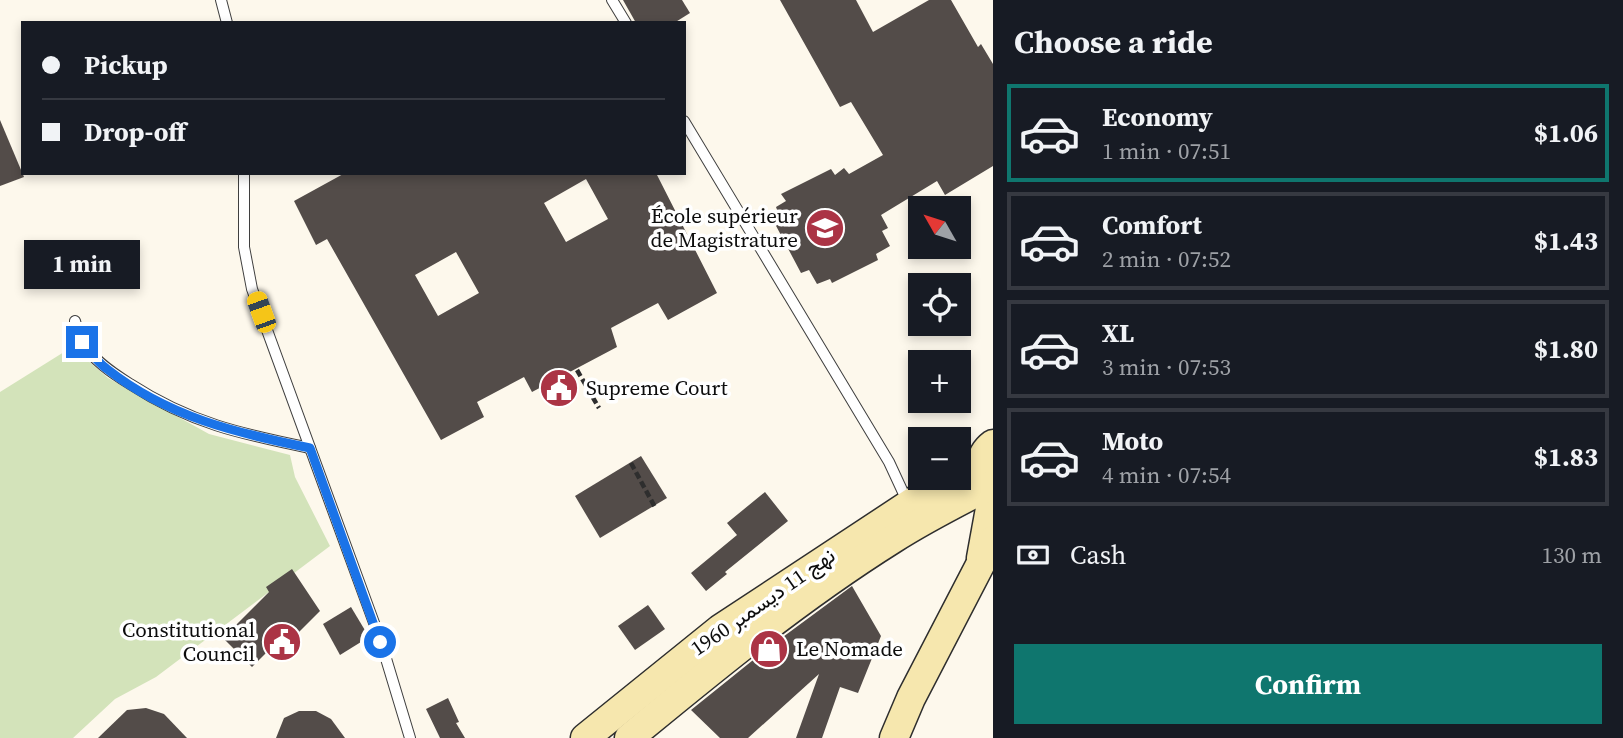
<!DOCTYPE html>
<meta charset="utf-8">
<style>
body{margin:0;font-family:"Source Serif 4",Vazirmatn,serif;background:#242831;color:#f1f3f6;height:100vh;display:flex;flex-direction:column;font-size:26px;white-space:nowrap}
*{box-sizing:border-box;margin:0}
p{font-size:23px;color:#9ea1a6}
.icon{flex:none;width:38px;height:38px;fill:none;stroke:currentColor;stroke-width:2;stroke-linecap:round;stroke-linejoin:round}
.map{position:relative;flex:1;overflow:hidden}
.panel{display:flex;flex-direction:column;background:#171b24;width:630px}
.panel>*{flex:none}
.hud{position:absolute;left:21px;top:21px;width:665px;height:154px;border-radius:0px;box-shadow:0 4px 10px #0003;display:grid;align-content:center;height:154px;padding:0 21px;background:#171b24}
.needle{width:46px;rotate:309deg}
.buttons{position:absolute;left:908px;top:196px;display:grid;gap:14px}
.buttons a{display:grid;place-items:center;width:63px;height:63px;border-radius:0px;background:#171b24;box-shadow:0 4px 10px #0003;font-size:35px}
.end{position:absolute;width:32px;height:32px;margin:-16px;border:9px solid #1a73e8;background:#fff;box-shadow:0 0 0 4px #fff}
.from{border-radius:50%}
.bubble{position:absolute;height:49px;border-radius:0px;background:#171b24;box-shadow:0 4px 10px #0003;font-size:23px;font-weight:700;line-height:49px;text-align:center}
.car{position:absolute;width:21px;height:42px;margin:-21px -10px;border-radius:9px;box-shadow:0 0 5px 2px #0007;background:linear-gradient(#f5c518 24%,#345 0 40%,#f5c518 0 76%,#345 0 86%,#f5c518 0)}
.hud b{display:flex;align-items:center;gap:24px;height:66px;font-size:26px}
.hud b+b{border-top:2px solid #363941}
.hud i{width:18px;height:18px;background:#f1f3f6}
ul{padding:0;list-style:none}
li{display:flex;align-items:center;gap:21px;height:98px;margin:0 14px 10px;padding:0 7px;border:4px solid #363941;border-radius:0px}
li div{flex:1}
li b{display:block;font-size:26px}
li em{font-style:normal;font-weight:700}
li.on{border-color:#0f766e}
li>.icon{width:63px;height:63px;stroke-width:1.5}
h2{padding:0 21px;font-size:32px;line-height:84px}
.pay{display:flex;align-items:center;gap:18px;height:77px;padding:0 21px;font-size:26px}
.pay p{margin-inline-start:auto}
.cta{display:flex;gap:14px;margin-top:auto;padding:14px 21px}
.cta a{flex:1;height:80px;border-radius:0px;background:#0f766e;color:#fff;font-size:28px;font-weight:700;line-height:80px;text-align:center}
main{display:flex;flex:1;min-height:0}
.map>svg:first-child{display:block}
</style>
<main>
<div class="map">
<svg width="993" height="738" viewBox="0 0 993 738">
<rect width="100%" height="100%" fill="#fdf8ec"/>
<polygon fill="#d3e3ba" points="72,347 108,378 209,434 290,455 295,477 330,546 156,677 115,699 73,738 0,738 0,392"/>
<g fill="#534c49" fill-rule="evenodd">
<polygon points="623,0 682,0 690,13 674,23 636,23"/>
<polygon points="780,0 856,0 873,32 929,0 951,0 978,47 981,44 993,64 993,166 945,195 937,181 881,215 888,228 882,231 890,246 876,254 878,260 832,283 830,279 817,284 809,270 801,273 774,222 780,218 776,207 786,201 781,194 831,169 835,175 844,168 849,174 883,155 851,102 840,107"/>
<polygon points="0,120 24,177 0,186"/>
<path d="M345,173H656L717,293L668,320L658,303L611,328L617,347L532,392L524,377L477,402L484,417L441,440L327,239L316,245L294,201ZM586,179L608,219L566,242L544,203ZM456,252L479,293L438,316L415,275Z"/>
<polygon points="641,456 667,498 600,538 575,496"/>
<polygon points="765,492 788,521 725,572 727,574 706,591 691,573 737,535 727,523"/>
<polygon points="292,569 320,611 276,655 270,649 252,667 223,638 269,592 266,587"/>
<polygon points="852,586 881,636 858,693 840,687 822,738 796,738 819,674 748,738 720,738 691,710 768,648"/>
<polygon points="648,605 665,629 635,650 618,626"/>
<polygon points="351,607 369,637 340,655 323,624"/>
<polygon points="448,698 459,722 456,723 465,738 440,738 426,709"/>
<polygon points="146,708 164,714 187,738 98,738 127,710"/>
<polygon points="299,711 316,711 331,719 345,738 276,738 284,718"/>
</g>
<g fill="none" stroke-linecap="round" stroke-linejoin="round">
<g stroke="#3f3f3f" stroke-width="12">
<g id="lane">
<polyline points="221,0 227,23"/>
<polyline points="612,0 626,23"/>
<polyline points="684,121 889,462 908,503"/>
<polyline points="244,173 244,247 252,289 381,642 410,738"/>
<path d="M75,321C77,328 78,336 82,342C93,360 112,373 130,384C190,423 241,434 310,448"/>
</g>
</g>
<g stroke="#2e2e2e" stroke-width="31">
<g id="secondary">
<path d="M993,444C977,456 979,474 993,486"/>
<polyline points="981,558 993,492"/>
<polyline points="585,738 720,629 949,478"/>
<path d="M629,738C714,668 799,598 893,539C924,519 958,502 991,485"/>
<polyline points="894,738 911,698 993,540"/>
</g>
</g>
<g stroke="#2e2e2e" stroke-width="4.5" stroke-dasharray="7 3.5" stroke-linecap="butt">
<polyline points="577,370 599,408"/>
<polyline points="631,463 656,509"/>
</g>
<use href="#lane" stroke="#fff" stroke-width="10"/>
<use href="#secondary" stroke="#f6e7ae" stroke-width="28"/>
</g>
<g fill="none" stroke-linecap="round" stroke-linejoin="round">
<path stroke="#1a73e8" stroke-width="9" d="M82,342C90,351 97,362 107,369C168,417 236,433 310,448L380,642"/>
</g>
<defs>
<g id="university-disc" transform="scale(2.0125)"><circle r="9.5" fill="#ab3445" stroke="#fff"/><path d="M0-5L7-2L0 1L-7-2ZM-4 1L0 2.5L4 1V4Q0 6-4 4Z" fill="#fff"/></g>
<g id="civic-disc" transform="scale(2.0125)"><circle r="9.5" fill="#ab3445" stroke="#fff"/><path d="M-.6-6.5H3V-4.5H.6V-3L4-1V1h2V6H-6V1h2V-1L-.6-3ZM-1.2 2.5V6h2.4V2.5Z" fill="#fff"/></g>
<g id="shop-disc" transform="scale(2.0125)"><circle r="9.5" fill="#ab3445" stroke="#fff"/><path d="M-5-2.5h2.3a2.7 3.5 0 0 1 5.4 0H5L5.5 6h-11ZM-1.5-2.5h3a1.5 2.3 0 0 0-3 0Z" fill="#fff"/></g>
</defs>
<g fill-rule="evenodd">
<use href="#university-disc" x="825" y="228"/>
<use href="#civic-disc" x="559" y="388"/>
<use href="#civic-disc" x="282" y="642"/>
<use href="#shop-disc" x="769" y="649"/>
</g>
<g text-anchor="middle" stroke-width="7" stroke-linejoin="round" paint-order="stroke">
<g font-size="21" fill="#0c0c0c" stroke="#fff" text-anchor="end">
<text x="798" y="223">École supérieur<tspan x="798" dy="24">de Magistrature</tspan></text>
<text x="586" y="395" text-anchor="start">Supreme Court</text>
<text x="255" y="637">Constitutional<tspan x="255" dy="24">Council</tspan></text>
<text x="796" y="656" text-anchor="start">Le Nomade</text>
</g>
<g font-size="21" fill="#0c0c0c" stroke="#fff">
<text transform="translate(763 602) rotate(-35)" y="7">نهج 11 ديسمبر 1960</text>
</g>
</g>
</svg>
<div class="buttons">
<a><svg class="needle" viewBox="-14 -14 28 28"><path d="M0-13l5 13h-10z" fill="#e53935"/><path d="M0 13l5-13h-10z" fill="#9ea1a6"/></svg></a>
<a><svg class="icon" aria-label="locate" viewBox="0 0 24 24"><circle cx="12" cy="12" r="6"/><path d="M12 2v4M12 18v4M2 12h4M18 12h4"/></svg></a>
<a>+</a>
<a>−</a>
</div>
<i class="end from" style="left:380px;top:642px"></i>
<i class="end" style="left:82px;top:342px"></i>
<div class="bubble" style="left:24px;top:240px;width:116px">1 min</div>
<i class="car" style="left:261px;top:312px;rotate:340deg"></i>
<div class="hud">
<b><i class="from"></i>Pickup</b>
<b><i></i>Drop-off</b>
</div>
</div>
<section class="panel">
<h2>Choose a ride</h2>
<ul>
<li class="on"><svg class="icon" aria-label="car" viewBox="0 0 24 24"><path d="M5 17H2v-5l4-1 3-4h7l3 4 3 1v5h-3M9 17h6M6 11h13"/><circle cx="7" cy="17" r="2"/><circle cx="17" cy="17" r="2"/></svg><div><b>Economy</b><p>1 min · 07:51</p></div><em>$1.06</em></li>
<li><svg class="icon" aria-label="car" viewBox="0 0 24 24"><path d="M5 17H2v-5l4-1 3-4h7l3 4 3 1v5h-3M9 17h6M6 11h13"/><circle cx="7" cy="17" r="2"/><circle cx="17" cy="17" r="2"/></svg><div><b>Comfort</b><p>2 min · 07:52</p></div><em>$1.43</em></li>
<li><svg class="icon" aria-label="car" viewBox="0 0 24 24"><path d="M5 17H2v-5l4-1 3-4h7l3 4 3 1v5h-3M9 17h6M6 11h13"/><circle cx="7" cy="17" r="2"/><circle cx="17" cy="17" r="2"/></svg><div><b>XL</b><p>3 min · 07:53</p></div><em>$1.80</em></li>
<li><svg class="icon" aria-label="car" viewBox="0 0 24 24"><path d="M5 17H2v-5l4-1 3-4h7l3 4 3 1v5h-3M9 17h6M6 11h13"/><circle cx="7" cy="17" r="2"/><circle cx="17" cy="17" r="2"/></svg><div><b>Moto</b><p>4 min · 07:54</p></div><em>$1.83</em></li>
</ul>
<div class="pay"><svg class="icon" aria-label="cash" viewBox="0 0 24 24"><path d="M3 7h18v10H3z"/><circle cx="12" cy="12" r="2"/></svg>Cash<p>130 m</p></div>
<div class="cta"><a>Confirm</a></div>
</section>
</main>
